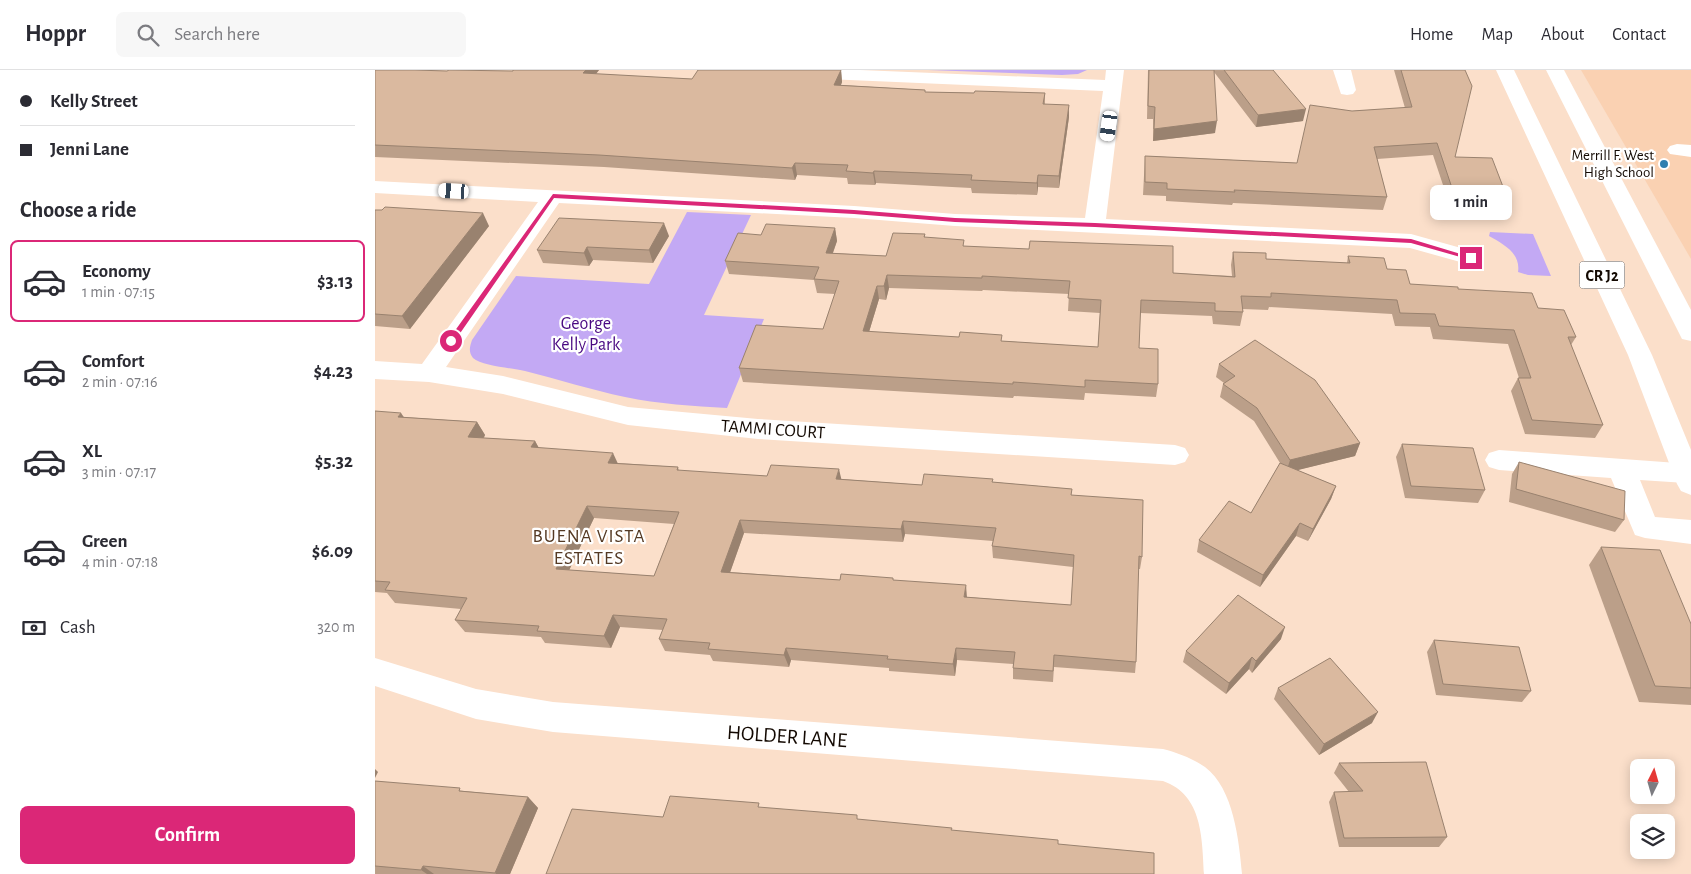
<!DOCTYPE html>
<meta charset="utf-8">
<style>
body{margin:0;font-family:"Alegreya Sans",sans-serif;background:#f7f7f7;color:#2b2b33;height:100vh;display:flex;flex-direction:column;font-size:19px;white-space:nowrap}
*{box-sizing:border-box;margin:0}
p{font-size:16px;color:#7c7c81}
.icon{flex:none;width:28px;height:28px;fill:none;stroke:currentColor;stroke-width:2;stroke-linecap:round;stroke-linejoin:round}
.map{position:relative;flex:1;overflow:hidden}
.drawer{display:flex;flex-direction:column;background:#fff;width:375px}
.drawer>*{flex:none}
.banner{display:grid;align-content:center;height:110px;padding:0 20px;background:#fff}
.needle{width:32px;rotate:5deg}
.buttons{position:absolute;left:1255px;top:689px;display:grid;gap:10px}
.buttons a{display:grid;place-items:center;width:45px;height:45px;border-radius:8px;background:#fff;box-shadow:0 2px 12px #0003;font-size:25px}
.end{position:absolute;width:22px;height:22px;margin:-11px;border:6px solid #db2777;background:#fff;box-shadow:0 0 0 2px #fff}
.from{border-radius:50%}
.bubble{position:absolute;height:35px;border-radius:8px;background:#fff;box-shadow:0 2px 12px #0003;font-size:16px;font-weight:700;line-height:35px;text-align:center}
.car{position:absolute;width:15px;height:30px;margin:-15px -8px;border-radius:6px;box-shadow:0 0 4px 1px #0007;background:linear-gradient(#fff 24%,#345 0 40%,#fff 0 76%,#345 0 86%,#fff 0)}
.banner b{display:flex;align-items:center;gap:18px;height:48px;font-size:19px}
.banner b+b{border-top:1px solid #e1e1e2}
.banner i{width:12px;height:12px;background:#2b2b33}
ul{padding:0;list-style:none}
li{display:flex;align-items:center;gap:15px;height:82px;margin:0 10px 8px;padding:0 10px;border:2px solid transparent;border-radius:8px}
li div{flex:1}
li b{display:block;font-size:19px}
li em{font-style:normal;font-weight:700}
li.on{border-color:#db2777}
li>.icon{width:45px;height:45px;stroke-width:1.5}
h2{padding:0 20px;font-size:22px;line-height:60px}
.pay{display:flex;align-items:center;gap:12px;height:55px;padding:0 20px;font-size:19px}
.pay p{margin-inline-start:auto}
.primary-button{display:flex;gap:10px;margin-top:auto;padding:10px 20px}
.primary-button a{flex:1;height:58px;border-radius:8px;background:#db2777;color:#fff;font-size:20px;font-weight:700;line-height:58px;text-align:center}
header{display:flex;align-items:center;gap:30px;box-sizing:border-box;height:70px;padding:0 25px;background:#fff;border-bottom:1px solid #e1e1e2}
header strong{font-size:24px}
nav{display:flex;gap:28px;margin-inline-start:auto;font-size:18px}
.search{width:350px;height:45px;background:#f7f7f7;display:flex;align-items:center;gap:12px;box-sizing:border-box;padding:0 18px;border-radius:8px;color:#7c7c81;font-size:19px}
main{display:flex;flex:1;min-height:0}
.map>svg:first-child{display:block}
</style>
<header>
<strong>Hoppr</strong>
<div class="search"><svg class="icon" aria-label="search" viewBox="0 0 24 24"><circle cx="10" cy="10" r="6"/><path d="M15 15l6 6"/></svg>Search here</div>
<nav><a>Home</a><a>Map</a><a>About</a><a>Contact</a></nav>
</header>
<main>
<section class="drawer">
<div class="banner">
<b><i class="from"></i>Kelly Street</b>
<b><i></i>Jenni Lane</b>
</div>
<h2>Choose a ride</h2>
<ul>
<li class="on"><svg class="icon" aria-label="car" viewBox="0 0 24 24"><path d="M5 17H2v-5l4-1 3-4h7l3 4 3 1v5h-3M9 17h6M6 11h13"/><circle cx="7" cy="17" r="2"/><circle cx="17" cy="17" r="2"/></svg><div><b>Economy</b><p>1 min · 07:15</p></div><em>$3.13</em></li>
<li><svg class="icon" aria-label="car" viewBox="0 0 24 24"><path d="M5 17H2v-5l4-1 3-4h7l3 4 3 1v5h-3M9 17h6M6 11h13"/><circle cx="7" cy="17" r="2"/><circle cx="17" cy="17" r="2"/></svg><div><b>Comfort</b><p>2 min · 07:16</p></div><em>$4.23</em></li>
<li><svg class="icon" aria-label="car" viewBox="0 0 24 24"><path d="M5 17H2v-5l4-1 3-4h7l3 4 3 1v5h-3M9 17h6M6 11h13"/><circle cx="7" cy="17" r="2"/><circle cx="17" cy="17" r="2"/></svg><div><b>XL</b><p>3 min · 07:17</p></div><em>$5.32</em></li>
<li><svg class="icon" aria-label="car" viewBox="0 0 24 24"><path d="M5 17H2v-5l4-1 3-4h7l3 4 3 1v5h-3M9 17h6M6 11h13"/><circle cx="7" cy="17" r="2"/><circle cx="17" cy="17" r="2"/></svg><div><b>Green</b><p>4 min · 07:18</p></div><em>$6.09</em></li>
</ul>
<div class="pay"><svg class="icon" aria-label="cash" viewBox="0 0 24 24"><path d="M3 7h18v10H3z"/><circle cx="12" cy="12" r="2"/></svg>Cash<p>320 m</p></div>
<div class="primary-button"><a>Confirm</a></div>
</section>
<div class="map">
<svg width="1316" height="804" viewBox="0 0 1316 804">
<rect width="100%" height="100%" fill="#fbdfca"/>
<polygon fill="#fad1b2" points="1206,0 1316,0 1316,189"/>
<g fill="#c3a9f4">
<polygon points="553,0 712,0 703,4 687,5"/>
<path d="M312,142L376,145L329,245L389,249L352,338C318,336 284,334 250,327C216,320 183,309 150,301C137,298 107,296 98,288C93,282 95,276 97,270L141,206L274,214Z"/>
<path d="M1115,162L1158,164L1176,206L1153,205L1143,202C1146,183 1128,174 1114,166Z"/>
</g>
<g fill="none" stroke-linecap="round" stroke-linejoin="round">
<g fill="#fff" fill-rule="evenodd">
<polygon points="421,0 485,0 730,10 731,0 749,0 731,149 1036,164 1104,183 1107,188 1104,193 1096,195 1035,178 580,156 479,148 184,133 71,297 128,306 253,337 383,349 800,375 810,378 814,385 810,392 800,395 383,369 253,355 128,324 54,312 0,309 0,291 47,294 163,132 0,123 0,111 479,136 580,144 710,148 728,21 428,8 422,7 419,3"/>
<polygon points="958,0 976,0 981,20 978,24 972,25 966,24"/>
<polygon points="1302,74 1316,75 1316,87 1295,84 1292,80 1295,76"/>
<polygon points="1124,380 1316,394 1316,412 1311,413 1265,410 1280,447 1316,450 1316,474 1270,468 1260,465 1236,408 1124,400 1114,397 1110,390 1114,383"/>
<path d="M0,588L101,619L178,632L788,679C803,683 817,688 830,697C859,719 864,771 867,804H829C827,769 828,725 788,711L178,662L101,649L0,616Z"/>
</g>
<g fill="#fff" fill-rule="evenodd">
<polygon points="1121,0 1139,0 1277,285 1316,380 1316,425 1306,421 1302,414 1253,285"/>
<polygon points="1171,0 1189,0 1316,240 1316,271 1307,269 1304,263"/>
</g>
</g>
<g fill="#bb9f89" fill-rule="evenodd">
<polygon points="0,0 72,1 138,1 138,0 224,0 221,4 317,9 466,0 467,12 466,15 550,20 550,22 599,23 670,23 670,34 694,47 684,118 663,117 662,125 597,123 596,118 501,113 500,115 473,114 472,108 422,105 420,110 229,97 0,87"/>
<polygon points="773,0 898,0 928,51 881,57 839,2 840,63 778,71 778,49 772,49"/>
<polygon points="1019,0 1090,0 1080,87 1135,135 1130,148 1078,145 1058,85 1002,89 1012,127 1008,140 858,133 857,135 791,131 791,126 768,125 770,86 922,93 977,41 1030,38"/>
<polygon points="0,140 114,156 35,259 0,256"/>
<path d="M460,158L462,171L458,183L511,186L550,164V168L589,176L798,203L857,206L856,195L858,182L891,189L972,193L973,186L1012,199L1035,214L1083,219L1163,238L1201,267L1196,275L1228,355L1220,368L1150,364L1136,321L1143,308H1144L1133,274L1058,269L1055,257L1020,256L1017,244L894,237L893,240L868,239V242L865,256L838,254L837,246L765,243L764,278L783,314L781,327L710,323L709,330L639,326L638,328L368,312L364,298L448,259L460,224L442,223L439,210L354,204L350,191L386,165ZM514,218L607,221L608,220L694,224L693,241L725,243L723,277L627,271L494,262L504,229L511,230Z"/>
<polygon points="294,166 278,193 218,190 214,196 168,193 162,180"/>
<polygon points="844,294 985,373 980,386 922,400 961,416 956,429 933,471 921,466 885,517 822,482 824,470 876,443 905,393 879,351 845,327 848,314 849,313 841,307"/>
<path d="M0,341L29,347L102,352L110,365L109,368L160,371L164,378L243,393L303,397L304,401L392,406L466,409L547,415L618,412L697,419L696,425L767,487L765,499H763L761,592L760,603L679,597L678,612L638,609V594L582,590L580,606L514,601V598L416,590L414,597L338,591L335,585L290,581L284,569L288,560L245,557L236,578L170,573L166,567L90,562L80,550L86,539L20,533L12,523L0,522ZM219,448L299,454L279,506L194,500ZM369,463L528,472L530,464L618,471L617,476L618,488L698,497L696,535L592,527L518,510V508L465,510L355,502Z"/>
<polygon points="1027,374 1110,420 1103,433 1030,428 1021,387"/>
<polygon points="1144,392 1249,450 1240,462 1134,432 1137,404"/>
<polygon points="1226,477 1316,554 1316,635 1264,632 1214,495"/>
<polygon points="906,569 877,603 874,599 851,624 808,592 811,581"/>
<polygon points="1059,570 1156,621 1147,632 1061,625 1052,582"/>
<polygon points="903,618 997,653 944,685 899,629"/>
<polygon points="964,693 1072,767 1064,777 964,777 954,732 959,722 974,722 959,703"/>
<polygon points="0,711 89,721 153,727 163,738 135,804 0,804"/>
</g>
<g fill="#99826f">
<polygon points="211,0 224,0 212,15 208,3"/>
<polygon points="466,0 467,12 461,27 459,15"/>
<polygon points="694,35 694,47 684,118 684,106"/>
<polygon points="931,39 928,51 881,57 883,45"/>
<polygon points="842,51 840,63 778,71 779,59"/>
<polygon points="420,93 422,105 420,110 417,98"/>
<polygon points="499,101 501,113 500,115 498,103"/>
<polygon points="663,105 663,117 662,125 662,113"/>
<polygon points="108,143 114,156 35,259 27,246"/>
<polygon points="289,153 294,166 278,193 274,180"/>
<polygon points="460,158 462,171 453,196 451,183"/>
<polygon points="212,177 218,190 214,196 209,183"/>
<polygon points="512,205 514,218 511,230 509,216"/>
<polygon points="502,216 504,229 490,275 488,261"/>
<polygon points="26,343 35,356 23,347"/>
<polygon points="102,352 110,365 101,380 93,367"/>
<polygon points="160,371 167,384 156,377"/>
<polygon points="985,373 980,386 911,403 915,390"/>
<polygon points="238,383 244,396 233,393"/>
<polygon points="464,399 467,412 461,409"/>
<polygon points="961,416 956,429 933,471 938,459"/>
<polygon points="212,436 219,448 189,511 181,499"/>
<polygon points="365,450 369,463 351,514 346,502"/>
<polygon points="528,451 530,464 528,472 526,459"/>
<polygon points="925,453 921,466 885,517 888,505"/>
<polygon points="591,515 592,528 589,527"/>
<polygon points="238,545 245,557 236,578 229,566"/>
<polygon points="910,557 906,569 877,603 881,591"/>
<polygon points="411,578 416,590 414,597 409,585"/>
<polygon points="581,578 582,590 580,606 578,594"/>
<polygon points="877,587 874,599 851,624 854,613"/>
<polygon points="1003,642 997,653 944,685 949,674"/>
<polygon points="0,699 3,702 0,708"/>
<polygon points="153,727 163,738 135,804 121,804 120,803"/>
<polygon points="48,796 59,804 52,804 46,800"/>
</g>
<g fill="#dab99f" stroke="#99826f" fill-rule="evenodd">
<polygon points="0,0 40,0 72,1 74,0 138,1 138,0 211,0 208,3 317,9 323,0 466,0 459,15 550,20 550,22 599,23 600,21 670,23 668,34 694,35 684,106 663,105 662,113 596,110 597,105 499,101 498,103 471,101 473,95 420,93 417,98 224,85 0,75"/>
<polygon points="774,0 839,0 842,51 779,59 780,37 773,36"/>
<polygon points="849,0 898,0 931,39 883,45"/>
<polygon points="1026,0 1090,0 1097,16 1080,87 1117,88 1135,135 1082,133 1062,73 999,77 1012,127 859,120 860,122 792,119 792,113 770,112 770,86 922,93 935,35 977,41 1037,37"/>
<polygon points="10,137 108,143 27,246 0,244 0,140 7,140"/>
<polygon points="184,148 289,153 274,180 212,177 209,183 162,180"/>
<path d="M391,154L460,158L451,183L511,186L518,163L550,164L549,167L589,170L588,176L654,179L655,171L798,176V203L860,207L858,182L891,183V189L975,193L973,186L1009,188L1012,199L1031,200L1035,214L1083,217V219L1157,223L1163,238L1189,240L1201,267H1193L1228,355L1157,350L1143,308H1156L1139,260L1064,256L1060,244L1025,243L1022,230L896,223V227L866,226L868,242L840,241V233L766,230L764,278L783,279V314L710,310V317L638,312V314L364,298L381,255L448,259L464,211L439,209L444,197L350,191L363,163L386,165ZM512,205L607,208V206L695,211L693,228L726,230L723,277L626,271L627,265L585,262L584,267L488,261L502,216H509Z"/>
<polygon points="880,270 940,310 985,373 915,390 882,338 848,314 860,306 844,294"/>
<path d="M0,341L26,343L23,347L102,352L93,367L160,371L156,377L238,383L233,393L303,397L302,400L392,406L396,395L464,399L461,409L547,415L549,404L618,409L617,412L697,419L696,425L768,430L767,487L764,486L761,592L679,585L678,601L638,598L640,582L581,578L578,594L512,589L513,586L411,578L409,585L333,579L335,573L284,569L292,549L238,545L229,566L162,561L164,556L80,550L92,528L10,520L15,512L0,511ZM212,436L304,442L279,506L181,499ZM365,450L526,459L528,451L621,458L617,476L699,485L696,535L589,527L591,515L518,510V508L466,504L465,510L346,502Z"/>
<polygon points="1027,374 1098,378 1110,420 1036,416"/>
<polygon points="1144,392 1250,421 1249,450 1141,419"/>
<polygon points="905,393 961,416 938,459 925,453 888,505 824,470 854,431 876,443"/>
<polygon points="1226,477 1285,480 1316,554 1316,618 1280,616"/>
<polygon points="863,525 910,557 881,591 877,587 854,613 811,581"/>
<polygon points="1059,570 1144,577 1156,621 1068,614"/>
<polygon points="955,588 1003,642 949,674 903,618"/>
<polygon points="1051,692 1072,767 969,768 959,722 988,721 964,693"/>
<polygon points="0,711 85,718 84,721 153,727 120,803 48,796 46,800 0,796"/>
<polygon points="295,726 384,733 383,737 482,745 482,749 577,758 576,760 683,770 683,774 779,783 779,804 171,804 197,739 288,747"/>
</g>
<polygon fill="#db2777" points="178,124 479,140 580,148 720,153 1036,169 1099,188 1096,190 1036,173 720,157 580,152 479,144 179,128 79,272 74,272 74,269"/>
<circle fill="#2f7fb0" stroke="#fff" stroke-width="2" cx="1289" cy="94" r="5"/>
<g text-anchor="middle" stroke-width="4.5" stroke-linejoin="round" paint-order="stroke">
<g font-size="15" fill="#130902" stroke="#fff" text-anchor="end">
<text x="1279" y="90">Merrill F. West<tspan x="1279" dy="17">High School</tspan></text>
</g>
<rect fill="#fff" stroke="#5a534e" stroke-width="1" x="1204.5" y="191.5" width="45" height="27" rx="4"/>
<g font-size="16" font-weight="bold" fill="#130902">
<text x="1227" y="211">CR J2</text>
</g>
<g font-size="18" fill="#490982" stroke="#fff">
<text x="211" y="259">George<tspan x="211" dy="21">Kelly Park</tspan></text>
</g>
<g font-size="18" fill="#130902" stroke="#fff">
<text transform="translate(398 359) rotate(4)" y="6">TAMMI COURT</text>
</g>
<g font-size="19" letter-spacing="1" fill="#543923" stroke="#fff">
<text x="214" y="472">BUENA VISTA<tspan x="214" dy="22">ESTATES</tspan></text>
</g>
<g font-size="21" fill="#130902" stroke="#fff">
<text transform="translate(412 666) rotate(4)" y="7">HOLDER LANE</text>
</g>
</g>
</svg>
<div class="buttons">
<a><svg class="needle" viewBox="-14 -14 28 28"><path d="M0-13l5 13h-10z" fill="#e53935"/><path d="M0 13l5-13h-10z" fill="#7c7c81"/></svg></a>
<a><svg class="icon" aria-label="layers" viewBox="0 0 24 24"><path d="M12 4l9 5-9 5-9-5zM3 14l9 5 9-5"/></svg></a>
</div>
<i class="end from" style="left:76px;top:271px"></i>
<i class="end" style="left:1096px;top:188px"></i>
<div class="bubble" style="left:1055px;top:115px;width:82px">1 min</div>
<i class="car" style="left:734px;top:56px;rotate:188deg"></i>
<i class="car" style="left:79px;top:121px;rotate:273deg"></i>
</div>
</main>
